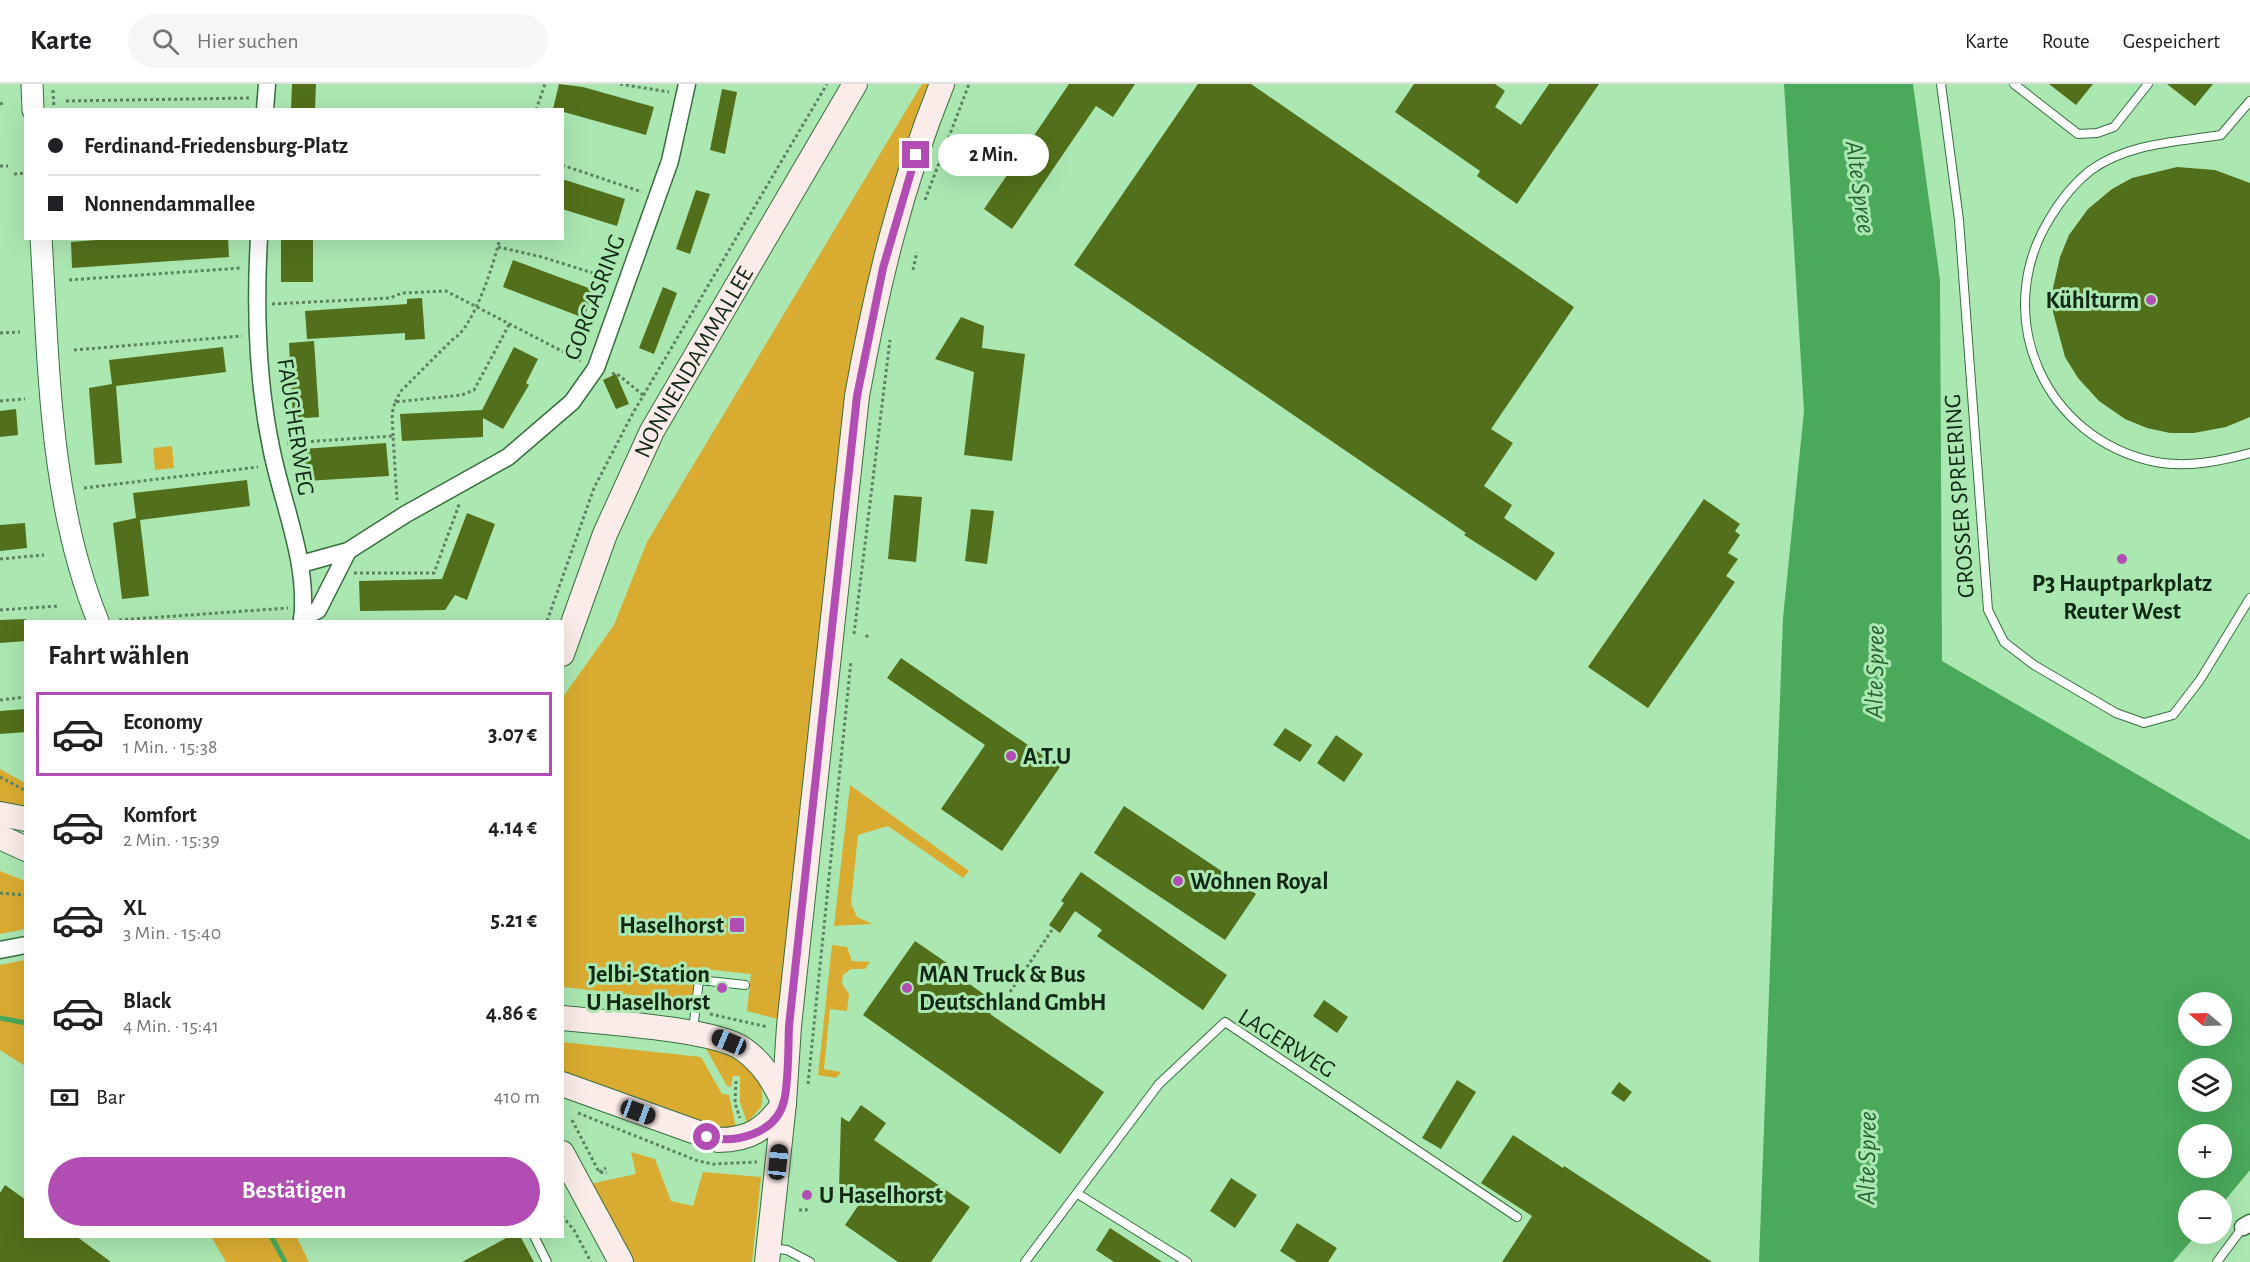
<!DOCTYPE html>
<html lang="de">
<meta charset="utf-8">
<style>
body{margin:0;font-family:"Alegreya Sans",sans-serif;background:#f6f6f6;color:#202124;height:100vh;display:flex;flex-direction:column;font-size:22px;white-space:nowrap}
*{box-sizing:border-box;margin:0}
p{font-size:20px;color:#757577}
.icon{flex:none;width:33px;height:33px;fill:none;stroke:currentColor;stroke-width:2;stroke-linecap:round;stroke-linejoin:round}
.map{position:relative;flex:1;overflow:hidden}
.side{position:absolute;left:24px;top:536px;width:540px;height:618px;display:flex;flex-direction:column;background:#fff;border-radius:0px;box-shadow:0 6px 24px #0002}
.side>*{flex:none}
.banner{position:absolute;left:24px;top:24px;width:540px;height:132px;border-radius:0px;box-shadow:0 6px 24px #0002;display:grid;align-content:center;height:132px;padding:0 24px;background:#fff}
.needle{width:39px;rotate:289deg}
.buttons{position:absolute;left:2178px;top:908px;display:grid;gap:12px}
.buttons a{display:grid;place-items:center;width:54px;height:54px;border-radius:50%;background:#fff;box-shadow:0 6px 24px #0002;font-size:30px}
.end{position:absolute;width:27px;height:27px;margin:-14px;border:8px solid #b24db3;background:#fff;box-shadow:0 0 0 3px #fff}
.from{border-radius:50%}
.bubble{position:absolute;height:42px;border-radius:21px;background:#fff;box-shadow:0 6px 24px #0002;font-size:20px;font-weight:700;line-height:42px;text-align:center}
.car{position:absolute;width:18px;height:36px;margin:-18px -9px;border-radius:8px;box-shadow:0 0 4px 2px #0007;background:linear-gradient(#222 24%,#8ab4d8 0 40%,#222 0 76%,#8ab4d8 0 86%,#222 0)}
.banner b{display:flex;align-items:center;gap:21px;height:57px;font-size:22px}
.banner b+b{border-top:2px solid #e0e0e0}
.banner i{width:15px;height:15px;background:#202124}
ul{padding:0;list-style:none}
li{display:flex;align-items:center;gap:18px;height:84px;margin:0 12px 9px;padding:0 12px;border:3px solid transparent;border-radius:0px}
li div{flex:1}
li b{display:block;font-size:22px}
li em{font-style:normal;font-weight:700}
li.active{border-color:#b24db3}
li>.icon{width:54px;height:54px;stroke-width:1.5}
h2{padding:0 24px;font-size:27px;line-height:72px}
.pay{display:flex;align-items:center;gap:15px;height:66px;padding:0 24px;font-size:22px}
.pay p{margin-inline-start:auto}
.button{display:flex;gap:12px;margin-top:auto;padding:12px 24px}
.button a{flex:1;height:69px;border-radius:36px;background:#b24db3;color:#fff;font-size:24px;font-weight:700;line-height:69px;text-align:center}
header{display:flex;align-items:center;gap:36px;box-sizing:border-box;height:84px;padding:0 30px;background:#fff;border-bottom:2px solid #e0e0e0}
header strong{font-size:28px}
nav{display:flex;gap:33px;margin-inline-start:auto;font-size:21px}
.search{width:420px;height:54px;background:#f6f6f6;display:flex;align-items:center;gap:15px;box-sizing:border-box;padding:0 21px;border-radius:33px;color:#757577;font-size:22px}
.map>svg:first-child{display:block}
</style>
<header>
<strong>Karte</strong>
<div class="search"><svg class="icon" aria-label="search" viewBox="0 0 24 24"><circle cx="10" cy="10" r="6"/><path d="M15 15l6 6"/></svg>Hier suchen</div>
<nav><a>Karte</a><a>Route</a><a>Gespeichert</a></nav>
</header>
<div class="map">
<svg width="2250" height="1178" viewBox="0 0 2250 1178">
<rect width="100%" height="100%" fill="#abe7b1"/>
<g fill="#d9ac31">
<polygon points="922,0 934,0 890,126 781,936 747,927 751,890 696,884 693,918 563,903 563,613 614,541 647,458"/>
<polygon points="172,362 174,384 155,386 153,364"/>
<polygon points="0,685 25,699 25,725 0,721"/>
<polygon points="850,701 969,787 963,794 888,742 858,751 851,819 857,833 873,840 834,842"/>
<polygon points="0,787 25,797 25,845 0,850"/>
<polygon points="832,861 847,863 852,877 870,878 865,885 851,885 843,891 842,900 849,910 847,927 830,925 824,985 841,988 836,994 818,991"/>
<polygon points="25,876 26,876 25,982 0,966 0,881"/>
<path d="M562,958L701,973L722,1010L729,1011L736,1044C688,1049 609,1007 563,988Z"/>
<path d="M705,963C733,969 770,989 761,1023L747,1039L740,1018V992H733L731,1003L727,1002Z"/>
<polygon points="631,1068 655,1075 671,1117 693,1122 703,1088 761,1093 752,1178 635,1178 590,1100 636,1090"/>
<polygon points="211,1152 296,1152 309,1178 226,1178"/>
</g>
<path fill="#4aa95b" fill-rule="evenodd" d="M1784,0H1913L1940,196L1942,577L2250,756V1086L2222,1120V1116H2188V1149H2198L2173,1178H1759L1783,534L1804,327ZM2188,918H2222V951H2188ZM2188,984H2222V1017H2188ZM2188,1050H2222V1083H2188Z"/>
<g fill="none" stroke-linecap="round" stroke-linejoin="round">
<g stroke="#4aa95b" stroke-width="5">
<polyline points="0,934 26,939"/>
<polyline points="271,1152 285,1178"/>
</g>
</g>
<g fill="#52701b">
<polygon points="292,0 316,0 315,26 291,26"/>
<polygon points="559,0 583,3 654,23 646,51 553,25"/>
<polygon points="1069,0 1135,0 1113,33 1096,22 1012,145 984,125"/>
<polygon points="1198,0 1251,0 1574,223 1491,345 1513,359 1484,402 1512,421 1504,434 1555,469 1536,497 1464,451 1466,449 1074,181"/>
<polygon points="1414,0 1495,0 1505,7 1495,23 1521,41 1549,0 1599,0 1517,120 1477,92 1480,87 1395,28"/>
<polygon points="2049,0 2093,0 2076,21"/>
<polygon points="2167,0 2213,0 2195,22"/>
<polygon points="722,5 737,8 725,70 710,66"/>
<polygon points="2177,83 2215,86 2250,99 2250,333 2226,343 2194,349 2170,349 2147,344 2125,335 2099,317 2078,294 2065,273 2053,228 2053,204 2060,173 2069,151 2088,125 2112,105 2132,94"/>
<polygon points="562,95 625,115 617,142 562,125"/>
<polygon points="696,106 710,110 690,170 676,165"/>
<polygon points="123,154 228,154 229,173 72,184 71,158"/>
<rect x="281" y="154" width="32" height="44"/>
<polygon points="513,176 594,206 584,234 503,203"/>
<polygon points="663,203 677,209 654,270 639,264"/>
<polygon points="422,214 425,255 405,256 405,249 307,255 305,227 407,220 407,215"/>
<polygon points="961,233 984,242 982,264 1025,270 1012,377 964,371 974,288 935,275"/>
<polygon points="314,257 319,333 293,335 289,259"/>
<polygon points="223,263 226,288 116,302 122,379 95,381 89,304 112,300 109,276"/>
<polygon points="514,263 538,275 526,299 529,301 503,345 483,334 483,353 402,357 400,330 482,326"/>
<polygon points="616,290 629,320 616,325 603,296"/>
<polygon points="16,325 18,351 0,353 0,327"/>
<polygon points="386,359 389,392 306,397 303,365"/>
<polygon points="247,396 250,422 140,436 149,512 122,515 113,439 136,434 133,409"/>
<polygon points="894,411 922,413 916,478 888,475"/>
<polygon points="1704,415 1740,440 1735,447 1740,451 1728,469 1738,475 1726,492 1735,498 1648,624 1588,583"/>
<polygon points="971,425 994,427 987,480 965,477"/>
<polygon points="467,429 495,440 467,516 455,511 445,526 360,527 359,497 442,495"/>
<polygon points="25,439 27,464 0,467 0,441"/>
<polygon points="26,535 26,557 0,559 0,536"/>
<polygon points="901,574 1060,683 1002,767 941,725 985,661 887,594"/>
<polygon points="26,625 26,648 0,650 0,627"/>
<polygon points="1285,644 1312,661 1300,678 1273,661"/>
<polygon points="1336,651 1363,670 1344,698 1317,679"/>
<polygon points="1124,722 1256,810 1225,856 1094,769"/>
<polygon points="1081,788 1227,891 1203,926 1097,852 1102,846 1075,827 1060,849 1049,841 1064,819 1061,817"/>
<polygon points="915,857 947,879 945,883 998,920 990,930 1104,1008 1060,1070 863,931"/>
<polygon points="1324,916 1348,933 1337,949 1313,932"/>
<polygon points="1457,996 1476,1008 1441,1065 1422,1054"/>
<polygon points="1619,998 1632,1008 1624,1018 1611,1009"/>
<polygon points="861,1021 886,1039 874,1056 970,1123 931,1178 898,1178 845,1141 860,1119 839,1105 841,1033 849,1038"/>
<polygon points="1513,1051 1563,1084 1564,1082 1712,1178 1502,1178 1532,1132 1481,1099"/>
<polygon points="1231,1094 1257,1111 1235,1144 1210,1127"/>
<polygon points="5,1101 26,1116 26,1152 76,1152 111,1178 0,1178 0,1109"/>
<polygon points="1297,1139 1337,1164 1328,1178 1297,1178 1280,1167"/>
<polygon points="1110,1144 1162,1178 1114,1178 1096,1166"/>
<polygon points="510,1152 520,1152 534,1178 462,1178"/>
</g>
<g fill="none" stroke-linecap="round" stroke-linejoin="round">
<g stroke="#377040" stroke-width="10">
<g id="service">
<polyline points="1941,0 1959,136 1988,526 2004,558 2034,581 2116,629 2144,639 2173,631 2200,596 2250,514"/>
<polyline points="2014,0 2078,50 2097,49 2114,43 2148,0"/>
<path d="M2250,17L2221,51C2177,58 2129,59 2091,86C2074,99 2061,116 2050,134C1990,231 2043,355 2156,378C2188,384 2220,377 2250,369"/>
<polyline points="693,946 699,896 745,901"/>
<polyline points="1078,1110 1187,1178"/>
<polyline points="534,1152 547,1178"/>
<polyline points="769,1164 787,1166 810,1178"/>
<polyline points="1025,1178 1159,1000 1225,938 1517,1133"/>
<polyline points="2217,1178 2243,1143"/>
</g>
</g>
<g stroke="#377040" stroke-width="19">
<g id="minor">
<polyline points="265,26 267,0"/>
<path d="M259,154C255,223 257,295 271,363C282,420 309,478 302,537"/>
<polyline points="301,480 348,467 406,430 508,373 572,318 596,284 670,77 687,0"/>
<polyline points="302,534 318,526 348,467"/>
<polyline points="0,866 26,861"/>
<polyline points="2243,1143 2250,1139"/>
</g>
</g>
<g stroke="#377040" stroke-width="23">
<g id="tertiary">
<polyline points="32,0 33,26"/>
<path d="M41,154C49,282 49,417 98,537"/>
</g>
</g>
<g stroke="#377040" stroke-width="26">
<g id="secondary">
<path id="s1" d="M562,570L605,450L652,347L855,0"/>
<polyline points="0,730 26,735"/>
<polyline points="0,753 26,765"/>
<path d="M562,934C602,938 715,945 743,965C763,979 774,998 784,1019"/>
<path d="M562,1000L718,1056C750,1056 766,1045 784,1019"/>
<polyline points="562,1069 621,1178"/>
<path d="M767,1178L784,1019L789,942L857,312C876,206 901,101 942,0"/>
</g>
</g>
<g stroke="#5b8460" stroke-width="3" stroke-dasharray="3 3" stroke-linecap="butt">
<polyline points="620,0 669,8"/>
<polyline points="53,6 54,26"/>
<polyline points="66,17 251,14"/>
<polyline points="0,20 3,19"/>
<polyline points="536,26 545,0"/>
<polyline points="562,81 642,108"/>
<polyline points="0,82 8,82"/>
<polyline points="14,90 26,89"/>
<polyline points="925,116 969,0"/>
<polyline points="498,163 542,173 612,195"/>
<polyline points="913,186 917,168"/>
<polyline points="69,196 241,184"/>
<polyline points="272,220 390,214 402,209 446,207 583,278"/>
<polyline points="0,249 20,248"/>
<polyline points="74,266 242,252"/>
<polyline points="612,290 616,289 643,311"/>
<polyline points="0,317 25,315"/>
<path d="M395,318L401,307L452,256C474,244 494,179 500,154"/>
<polyline points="393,352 392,330 395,318 462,311 474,306 510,239"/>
<polyline points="287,359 393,352 397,416"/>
<polyline points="84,404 258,383"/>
<polyline points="0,475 44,471"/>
<polyline points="354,489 434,489 460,418"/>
<polyline points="0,526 59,522"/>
<polyline points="119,536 288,524"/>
<polyline points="547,537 594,404 633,329 827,0"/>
<polyline points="854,550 890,256"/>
<polyline points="866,551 869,555"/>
<polyline points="0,616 26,613"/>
<polyline points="0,693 26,707"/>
<polyline points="0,809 26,811"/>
<polyline points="1010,908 1052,846"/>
<polyline points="710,930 768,943"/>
<polyline points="736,997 735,1019 740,1034"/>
<polyline points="808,1000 851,577"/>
<polyline points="578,1029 698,1077 713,1080 757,1078"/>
<polyline points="572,1036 599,1088 607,1089"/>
<polyline points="599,1088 606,1084"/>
<polyline points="799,1126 806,1126 809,1122"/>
<polyline points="562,1132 574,1146 591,1178"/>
</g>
<use href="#service" stroke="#fff" stroke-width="8"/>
<use href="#minor" stroke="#fff" stroke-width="16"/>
<use href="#tertiary" stroke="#fff" stroke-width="21"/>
<use href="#secondary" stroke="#fbecea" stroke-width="24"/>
</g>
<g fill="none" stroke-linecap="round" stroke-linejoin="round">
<path stroke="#b24db3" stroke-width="8" d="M707,1053C735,1060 776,1050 784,1017C789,996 788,965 789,942L857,312L883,184L916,71"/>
</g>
<g fill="#b24db3" stroke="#abe7b1" stroke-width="2">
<circle cx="2151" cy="216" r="6"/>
<circle cx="2122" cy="475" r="6"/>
<circle cx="1011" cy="672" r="6"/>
<circle cx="1178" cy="797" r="6"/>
<rect x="729" y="833" width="16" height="16" rx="3"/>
<circle cx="722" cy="904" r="6"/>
<circle cx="907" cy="904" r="6"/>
<circle cx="807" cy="1111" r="6"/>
</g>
<g text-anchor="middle" stroke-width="6" stroke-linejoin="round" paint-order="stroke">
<g font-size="24" fill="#102814" stroke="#abe7b1">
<text transform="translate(594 213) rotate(-69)" y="8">GORGASRING</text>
<text dy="8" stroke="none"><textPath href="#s1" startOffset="321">NONNENDAMMALLEE</textPath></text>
<text transform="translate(296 343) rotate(81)" y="8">FAUCHERWEG</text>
<text transform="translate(1959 412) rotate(-94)" y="8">GROSSER SPREERING</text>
<text transform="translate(1287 959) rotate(32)" y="8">LAGERWEG</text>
</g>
<g font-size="24" font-weight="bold" fill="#102814" stroke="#abe7b1" text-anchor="start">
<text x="2139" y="224" text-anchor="end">Kühlturm</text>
<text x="2122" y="507" text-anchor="middle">P3 Hauptparkplatz<tspan x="2122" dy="28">Reuter West</tspan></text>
<text x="1023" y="680">A.T.U</text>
<text x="1190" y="805">Wohnen Royal</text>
<text x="724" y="849" text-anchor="end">Haselhorst</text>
<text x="710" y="898" text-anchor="end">Jelbi-Station<tspan x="710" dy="28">U Haselhorst</tspan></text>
<text x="919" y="898">MAN Truck &amp; Bus<tspan x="919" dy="28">Deutschland GmbH</tspan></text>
<text x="819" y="1119">U Haselhorst</text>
</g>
<g font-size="26" font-style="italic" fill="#246430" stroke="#abe7b1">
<text transform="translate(1861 103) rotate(82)" y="9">Alte Spree</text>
<text transform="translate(1874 588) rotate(-89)" y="9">Alte Spree</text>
<text transform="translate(1866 1074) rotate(-89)" y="9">Alte Spree</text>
</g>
</g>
</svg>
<div class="buttons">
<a><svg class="needle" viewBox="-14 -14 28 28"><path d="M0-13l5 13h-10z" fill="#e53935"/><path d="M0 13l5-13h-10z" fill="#757577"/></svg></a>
<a><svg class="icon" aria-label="layers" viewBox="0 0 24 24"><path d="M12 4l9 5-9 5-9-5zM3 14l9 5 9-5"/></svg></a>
<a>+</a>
<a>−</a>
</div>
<i class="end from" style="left:707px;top:1053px"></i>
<i class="end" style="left:916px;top:71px"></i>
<div class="bubble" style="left:938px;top:50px;width:111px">2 Min.</div>
<i class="car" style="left:729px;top:958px;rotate:293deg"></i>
<i class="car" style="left:638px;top:1028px;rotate:110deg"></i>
<i class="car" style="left:778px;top:1078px;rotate:6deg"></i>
<div class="banner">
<b><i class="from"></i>Ferdinand-Friedensburg-Platz</b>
<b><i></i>Nonnendammallee</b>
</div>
<section class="side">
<h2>Fahrt wählen</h2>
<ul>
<li class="active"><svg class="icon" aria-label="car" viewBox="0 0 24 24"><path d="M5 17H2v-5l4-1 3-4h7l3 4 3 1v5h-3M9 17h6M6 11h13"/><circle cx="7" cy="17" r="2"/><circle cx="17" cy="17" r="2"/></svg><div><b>Economy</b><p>1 Min. · 15:38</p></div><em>3.07 €</em></li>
<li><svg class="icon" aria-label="car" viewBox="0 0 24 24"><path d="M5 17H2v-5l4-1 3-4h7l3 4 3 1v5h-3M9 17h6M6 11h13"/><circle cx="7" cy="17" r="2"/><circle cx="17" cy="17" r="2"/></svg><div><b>Komfort</b><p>2 Min. · 15:39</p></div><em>4.14 €</em></li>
<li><svg class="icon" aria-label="car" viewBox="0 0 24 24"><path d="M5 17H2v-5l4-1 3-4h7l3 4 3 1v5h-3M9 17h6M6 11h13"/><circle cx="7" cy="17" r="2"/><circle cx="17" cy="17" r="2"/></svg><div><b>XL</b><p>3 Min. · 15:40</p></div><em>5.21 €</em></li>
<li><svg class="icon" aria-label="car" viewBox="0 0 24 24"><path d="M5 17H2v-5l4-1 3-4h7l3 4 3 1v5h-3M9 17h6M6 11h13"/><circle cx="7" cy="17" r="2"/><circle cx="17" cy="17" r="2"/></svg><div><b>Black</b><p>4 Min. · 15:41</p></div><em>4.86 €</em></li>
</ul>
<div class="pay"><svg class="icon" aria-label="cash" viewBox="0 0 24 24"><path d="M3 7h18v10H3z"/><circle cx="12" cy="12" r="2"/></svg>Bar<p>410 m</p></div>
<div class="button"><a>Bestätigen</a></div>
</section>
</div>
